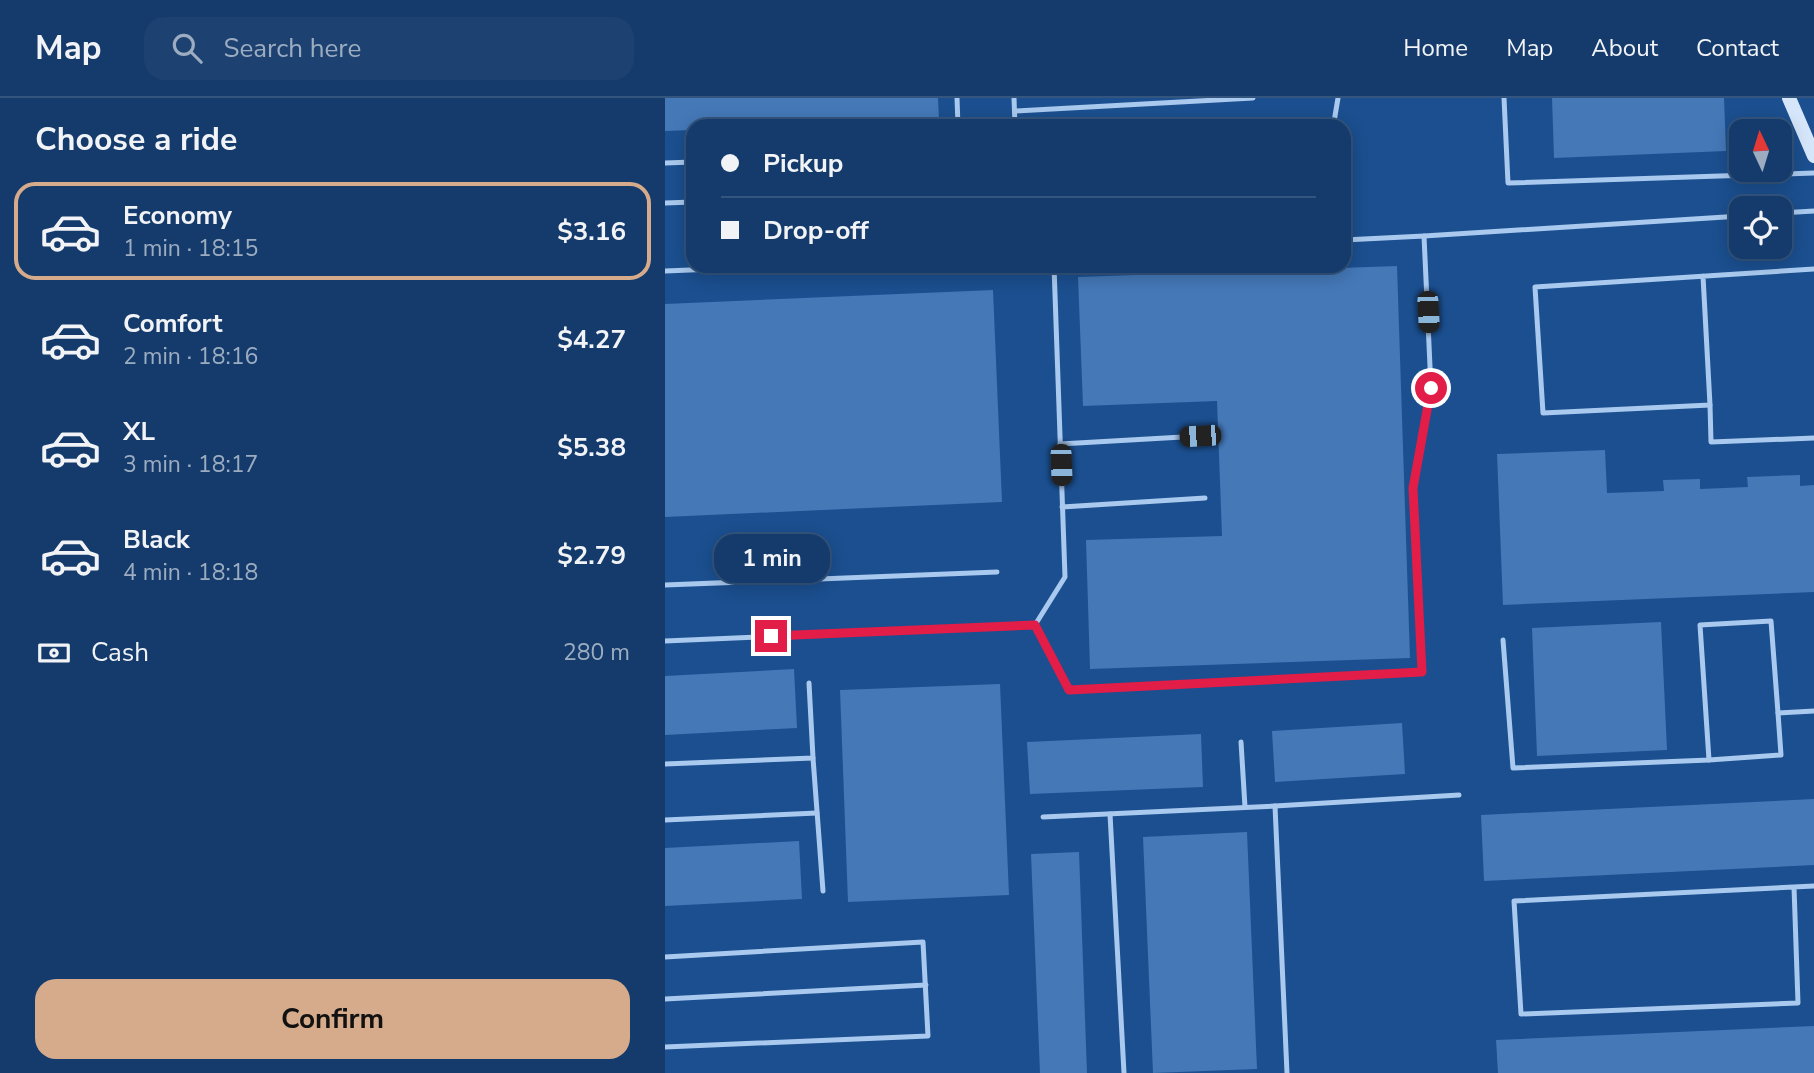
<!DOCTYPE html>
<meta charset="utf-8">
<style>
body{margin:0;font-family:"Nunito Sans",sans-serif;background:#1d4271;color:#f1f3f6;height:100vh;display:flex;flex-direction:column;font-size:26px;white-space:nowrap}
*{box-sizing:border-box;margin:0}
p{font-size:23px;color:#9dadc1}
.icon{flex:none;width:38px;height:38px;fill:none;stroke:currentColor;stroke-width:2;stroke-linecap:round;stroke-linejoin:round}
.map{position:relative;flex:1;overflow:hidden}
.drawer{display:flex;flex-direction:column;background:#143b6b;width:665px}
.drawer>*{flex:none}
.top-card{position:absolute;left:21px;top:21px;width:665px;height:154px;border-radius:21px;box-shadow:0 4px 18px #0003,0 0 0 2px #33557e;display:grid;align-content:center;height:154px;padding:0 35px;background:#143b6b}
.needle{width:46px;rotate:356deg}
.buttons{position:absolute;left:1064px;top:21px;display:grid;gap:14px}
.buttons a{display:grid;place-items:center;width:63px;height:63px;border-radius:14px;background:#143b6b;box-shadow:0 4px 18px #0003,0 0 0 2px #33557e;font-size:35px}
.end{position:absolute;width:32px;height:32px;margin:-16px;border:9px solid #e11d48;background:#fff;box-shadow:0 0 0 4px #fff}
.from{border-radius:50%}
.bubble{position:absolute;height:49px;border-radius:21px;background:#143b6b;box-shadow:0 4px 18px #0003,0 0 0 2px #33557e;font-size:23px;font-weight:700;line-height:49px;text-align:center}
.car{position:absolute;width:21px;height:42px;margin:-21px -10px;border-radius:9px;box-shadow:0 0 5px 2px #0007;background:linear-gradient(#222 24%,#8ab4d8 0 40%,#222 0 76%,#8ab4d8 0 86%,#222 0)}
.top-card b{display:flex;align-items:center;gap:24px;height:66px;font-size:26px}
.top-card b+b{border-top:2px solid #33557e}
.top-card i{width:18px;height:18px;background:#f1f3f6}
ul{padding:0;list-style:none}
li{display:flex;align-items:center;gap:21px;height:98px;margin:0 14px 10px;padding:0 21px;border:4px solid transparent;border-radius:21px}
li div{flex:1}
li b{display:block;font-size:26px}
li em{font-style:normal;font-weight:700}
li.selected{border-color:#d6ab8b}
li>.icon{width:63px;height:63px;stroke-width:1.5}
h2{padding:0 35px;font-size:32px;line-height:84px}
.pay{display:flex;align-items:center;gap:18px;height:77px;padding:0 35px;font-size:26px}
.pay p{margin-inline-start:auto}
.button{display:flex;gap:14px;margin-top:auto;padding:14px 35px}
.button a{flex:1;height:80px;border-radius:21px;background:#d6ab8b;color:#111;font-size:28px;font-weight:700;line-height:80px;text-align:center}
header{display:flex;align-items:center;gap:42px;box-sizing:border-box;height:98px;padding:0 35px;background:#143b6b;border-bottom:2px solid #33557e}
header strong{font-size:33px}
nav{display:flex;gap:38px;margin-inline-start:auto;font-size:24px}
.search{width:490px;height:63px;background:#1d4271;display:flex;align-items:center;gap:18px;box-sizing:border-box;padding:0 24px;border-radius:21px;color:#9dadc1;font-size:26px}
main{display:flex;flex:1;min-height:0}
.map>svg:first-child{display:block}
</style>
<header>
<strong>Map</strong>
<div class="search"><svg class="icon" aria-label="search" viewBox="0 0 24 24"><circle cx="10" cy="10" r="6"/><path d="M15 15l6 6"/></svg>Search here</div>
<nav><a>Home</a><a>Map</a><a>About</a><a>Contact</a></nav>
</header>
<main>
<section class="drawer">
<h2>Choose a ride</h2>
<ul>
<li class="selected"><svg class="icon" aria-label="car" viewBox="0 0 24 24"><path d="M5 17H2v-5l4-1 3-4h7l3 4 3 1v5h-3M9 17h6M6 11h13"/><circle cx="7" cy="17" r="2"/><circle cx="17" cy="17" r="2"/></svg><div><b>Economy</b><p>1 min · 18:15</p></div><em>$3.16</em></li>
<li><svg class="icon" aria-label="car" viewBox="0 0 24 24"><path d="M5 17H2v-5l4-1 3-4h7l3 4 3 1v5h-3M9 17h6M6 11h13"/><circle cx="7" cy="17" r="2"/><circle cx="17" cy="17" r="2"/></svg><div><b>Comfort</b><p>2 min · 18:16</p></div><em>$4.27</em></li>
<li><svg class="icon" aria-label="car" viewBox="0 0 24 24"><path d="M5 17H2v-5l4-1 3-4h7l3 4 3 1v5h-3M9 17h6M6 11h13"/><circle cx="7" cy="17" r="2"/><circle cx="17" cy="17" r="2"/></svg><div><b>XL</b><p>3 min · 18:17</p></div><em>$5.38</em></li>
<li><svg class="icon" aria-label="car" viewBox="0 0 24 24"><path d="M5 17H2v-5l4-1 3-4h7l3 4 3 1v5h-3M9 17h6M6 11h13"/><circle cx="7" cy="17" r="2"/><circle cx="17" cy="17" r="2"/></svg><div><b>Black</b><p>4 min · 18:18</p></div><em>$2.79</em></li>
</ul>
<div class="pay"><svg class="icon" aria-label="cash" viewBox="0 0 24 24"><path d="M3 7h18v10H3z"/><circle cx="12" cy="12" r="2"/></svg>Cash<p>280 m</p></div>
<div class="button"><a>Confirm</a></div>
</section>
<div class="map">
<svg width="1149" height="975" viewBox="0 0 1149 975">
<rect width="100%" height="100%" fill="#1b4f8f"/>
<g fill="#4478b7">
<polygon points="0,0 273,0 274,22 131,28 28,28 28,32 0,33"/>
<polygon points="887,0 1059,0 1061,53 889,60"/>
<polygon points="732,168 745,560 425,571 421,442 557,438 552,303 418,308 413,179"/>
<polygon points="328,192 337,404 0,419 0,206"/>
<polygon points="940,352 942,395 999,393 998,382 1035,381 1035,391 1083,389 1082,379 1135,377 1135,388 1149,387 1149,494 838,507 832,356"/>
<polygon points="996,524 1002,652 872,658 867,530"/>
<polygon points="129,571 132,630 0,637 0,578"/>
<polygon points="335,586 344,797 183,804 175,592"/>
<polygon points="737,625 740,676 610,684 607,633"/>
<polygon points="536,636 538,689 365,696 362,644"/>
<polygon points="1149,701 1149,767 819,783 816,717"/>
<polygon points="582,734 592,971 488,975 478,739"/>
<polygon points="134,743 137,801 0,808 0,750"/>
<polygon points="414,754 422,975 375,975 366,756"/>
<polygon points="1149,928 1149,975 833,975 831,942"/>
</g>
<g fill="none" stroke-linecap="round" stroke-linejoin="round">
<g stroke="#a9c9ee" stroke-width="5">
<polyline points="292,0 293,28"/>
<polyline points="349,0 350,28"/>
<polyline points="839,0 843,85 1149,75"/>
<polyline points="350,13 588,0"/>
<polyline points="662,28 669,24 673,0"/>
<polyline points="0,65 28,64"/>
<polyline points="0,105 28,104"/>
<polyline points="1115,115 1149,113"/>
<polyline points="759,138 1076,118"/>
<polyline points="0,173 126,168"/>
<polyline points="1038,178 1045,307 878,315 870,189 1149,171"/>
<polyline points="1045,307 1046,344 1149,340"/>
<polyline points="395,346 535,338"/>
<polyline points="397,409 540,400"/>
<polyline points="0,487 332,474"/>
<polyline points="370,527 404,592 757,574 748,390 766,290 759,138 679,142"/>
<polyline points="370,527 400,479 389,168"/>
<polyline points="838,542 848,670 1044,662 1035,527 1106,523 1113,615 1149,613"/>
<polyline points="0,543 370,527"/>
<polyline points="576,644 580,709"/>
<polyline points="148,660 158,793"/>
<polyline points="1044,662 1116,657 1113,615"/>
<polyline points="0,666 148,660 144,585"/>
<polyline points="610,708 794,697"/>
<polyline points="445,716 459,975"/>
<polyline points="378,719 610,708 622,975"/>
<polyline points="0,722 152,715"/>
<polyline points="1129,789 1133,905 856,916 849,803 1149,788"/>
<polyline points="0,859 258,844 263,938 0,949"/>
<polyline points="0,901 261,887"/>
</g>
<polyline stroke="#d6e6fa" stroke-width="14" points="1124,0 1149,58"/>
</g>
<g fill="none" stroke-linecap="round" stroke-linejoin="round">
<polyline stroke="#e11d48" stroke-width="9" points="106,538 370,527 404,592 757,574 748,390 766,290"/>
</g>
</svg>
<div class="buttons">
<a><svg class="needle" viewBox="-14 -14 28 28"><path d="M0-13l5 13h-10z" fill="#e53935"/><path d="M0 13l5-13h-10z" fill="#9dadc1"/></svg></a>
<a><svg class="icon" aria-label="locate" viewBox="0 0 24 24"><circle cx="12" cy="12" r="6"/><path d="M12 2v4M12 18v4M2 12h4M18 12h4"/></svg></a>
</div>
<i class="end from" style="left:766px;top:290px"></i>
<i class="end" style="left:106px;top:538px"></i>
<div class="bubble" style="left:49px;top:436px;width:116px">1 min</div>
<i class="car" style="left:763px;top:214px;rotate:177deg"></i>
<i class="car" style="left:535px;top:338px;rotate:267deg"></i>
<i class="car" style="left:396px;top:367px;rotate:178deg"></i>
<div class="top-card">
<b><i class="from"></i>Pickup</b>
<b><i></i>Drop-off</b>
</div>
</div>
</main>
